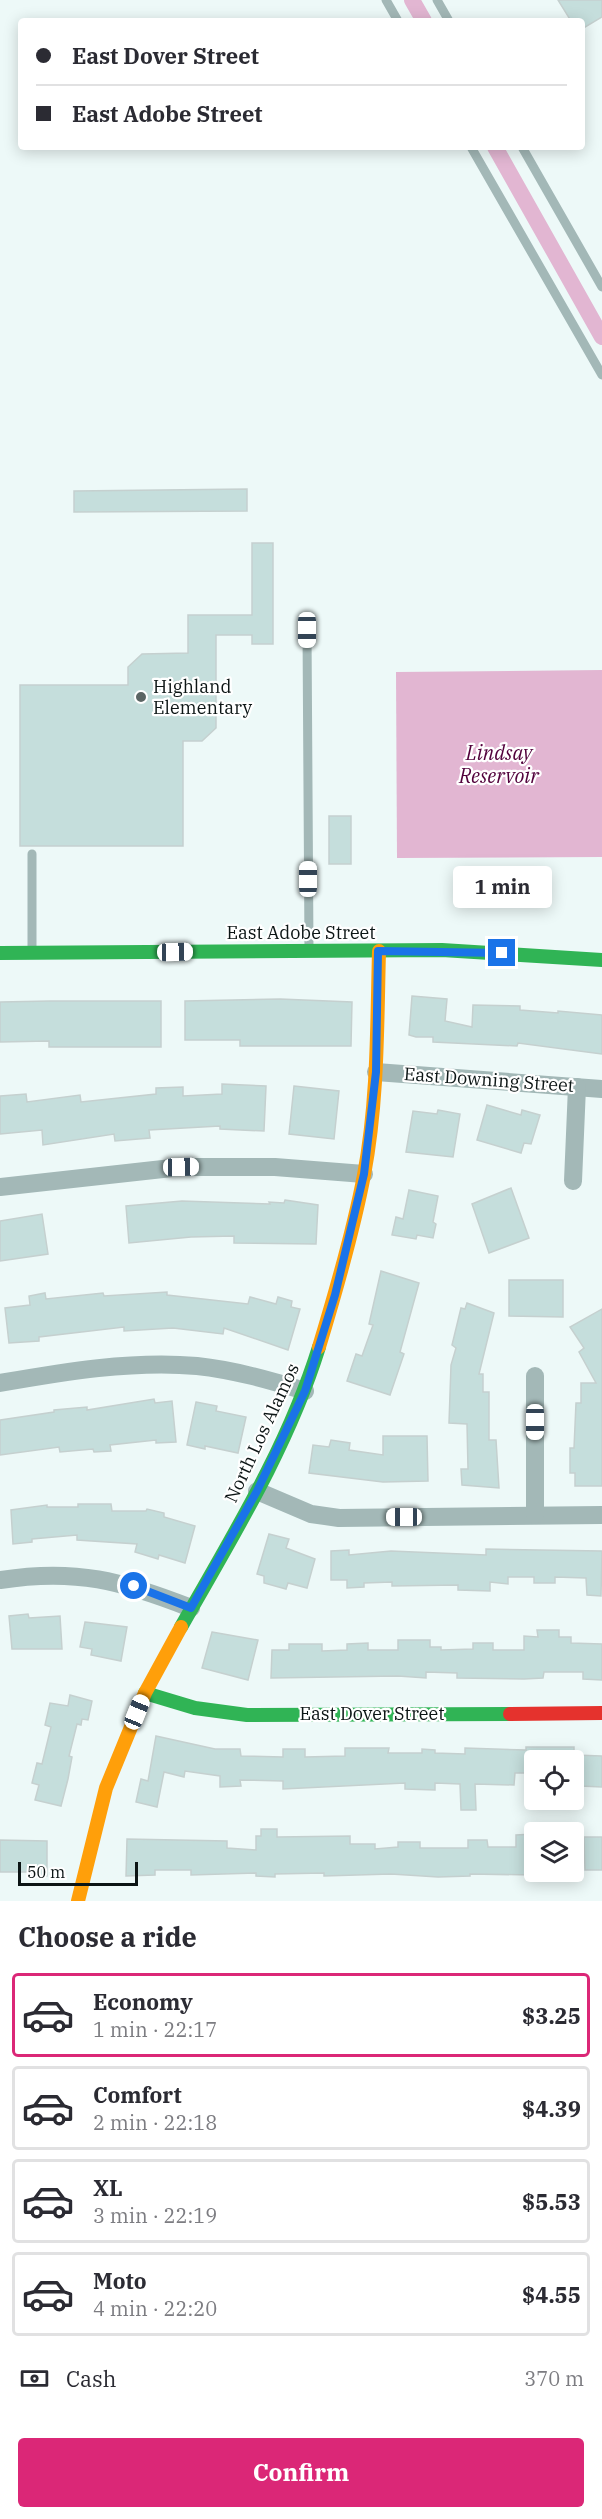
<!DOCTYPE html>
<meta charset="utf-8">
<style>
body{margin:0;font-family:"IBM Plex Serif",serif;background:#f2f2f3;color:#2b2b33;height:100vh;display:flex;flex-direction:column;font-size:22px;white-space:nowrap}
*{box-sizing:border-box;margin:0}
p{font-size:20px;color:#7c7c81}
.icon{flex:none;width:33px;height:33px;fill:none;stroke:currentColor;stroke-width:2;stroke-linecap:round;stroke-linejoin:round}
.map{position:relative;height:1901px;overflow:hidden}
.panel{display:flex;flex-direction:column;background:#fff;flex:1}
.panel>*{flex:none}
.hud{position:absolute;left:18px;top:18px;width:567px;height:132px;border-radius:6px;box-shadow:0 3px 15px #0003;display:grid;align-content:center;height:132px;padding:0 18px;background:#fff}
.buttons{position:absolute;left:524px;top:1750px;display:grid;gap:12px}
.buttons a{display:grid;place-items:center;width:60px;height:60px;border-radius:6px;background:#fff;box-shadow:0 3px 15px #0003;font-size:30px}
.scale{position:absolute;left:18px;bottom:15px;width:120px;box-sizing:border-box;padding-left:6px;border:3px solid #0c1515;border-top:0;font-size:16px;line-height:21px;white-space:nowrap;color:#0c1515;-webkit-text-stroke:4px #fff;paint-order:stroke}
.end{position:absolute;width:27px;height:27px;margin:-14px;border:8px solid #1a73e8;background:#fff;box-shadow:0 0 0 3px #fff}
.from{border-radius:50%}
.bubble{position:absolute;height:42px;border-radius:6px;background:#fff;box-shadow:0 3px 15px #0003;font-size:20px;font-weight:700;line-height:42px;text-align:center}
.car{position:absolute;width:18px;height:36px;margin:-18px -9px;border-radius:8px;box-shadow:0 0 4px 2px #0007;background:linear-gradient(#fff 24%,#345 0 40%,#fff 0 76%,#345 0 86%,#fff 0)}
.hud b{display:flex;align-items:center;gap:21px;height:57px;font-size:22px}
.hud b+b{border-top:2px solid #e1e1e2}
.hud i{width:15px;height:15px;background:#2b2b33}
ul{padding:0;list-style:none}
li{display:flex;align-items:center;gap:18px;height:84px;margin:0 12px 9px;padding:0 6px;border:3px solid #e1e1e2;border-radius:6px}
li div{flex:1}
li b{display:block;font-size:22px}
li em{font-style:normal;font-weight:700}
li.current{border-color:#db2777}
li>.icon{width:54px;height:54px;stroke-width:1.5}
h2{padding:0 18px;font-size:27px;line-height:72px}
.pay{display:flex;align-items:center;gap:15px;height:66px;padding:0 18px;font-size:22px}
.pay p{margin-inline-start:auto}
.primary-button{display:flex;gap:12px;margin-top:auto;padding:12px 18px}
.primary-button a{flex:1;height:69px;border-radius:6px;background:#db2777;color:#fff;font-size:24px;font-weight:700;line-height:69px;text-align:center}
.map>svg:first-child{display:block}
</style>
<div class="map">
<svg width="602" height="1901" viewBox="0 0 602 1901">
<rect width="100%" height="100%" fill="#edf9f8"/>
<polygon fill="#e2b6d2" points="602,670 602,857 397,858 396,672"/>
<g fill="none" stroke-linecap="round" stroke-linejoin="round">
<g stroke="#e2b6d2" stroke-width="16">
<polyline points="412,0 424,21"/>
<polyline points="495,147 602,337"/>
</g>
</g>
<g fill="#c5dedc" stroke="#c5d0cf" stroke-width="1.5">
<polygon points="558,0 602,0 602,17 582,29 582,21 571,21"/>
<polygon points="247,489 247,511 74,512 74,491"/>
<polygon points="252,543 273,543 273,644 252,644 252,635 216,635 216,728 202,741 183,741 183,846 20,846 20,685 128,685 128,667 142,654 188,653 188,615 252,615"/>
<rect x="329" y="816" width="22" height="48"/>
<polygon points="412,996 447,999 445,1021 472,1027 473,1005 520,1006 520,1010 558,1013 558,1011 602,1015 602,1054 518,1043 517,1046 433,1042 433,1037 416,1037 409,1035"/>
<polygon points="280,999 352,1002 351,1046 240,1046 240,1040 185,1040 185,1001"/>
<polygon points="50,1001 161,1001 161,1047 49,1047 49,1041 0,1042 0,1002"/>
<polygon points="222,1084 266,1086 264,1131 220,1129 220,1126 149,1130 150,1138 115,1141 114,1134 43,1145 42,1130 0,1134 0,1096 26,1094 27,1102 80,1095 81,1102 156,1094 156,1088 183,1087 183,1096 222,1094"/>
<polygon points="294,1086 339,1091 334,1139 289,1134"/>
<polygon points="487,1105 521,1115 522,1110 540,1115 531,1144 524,1143 521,1153 477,1140"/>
<polygon points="438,1110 460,1114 453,1157 406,1152 413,1111 437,1114"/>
<polygon points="511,1188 529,1238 489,1253 472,1204"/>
<polygon points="409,1190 438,1196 433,1222 436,1224 433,1238 417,1235 416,1239 392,1235 396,1217 403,1219"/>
<polygon points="285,1200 318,1205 316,1244 234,1243 234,1236 191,1237 129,1243 126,1206 182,1201 270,1204 269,1202 284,1203"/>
<polygon points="42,1214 48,1254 0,1261 0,1221"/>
<polygon points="381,1271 419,1283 400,1352 404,1354 390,1395 347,1381 356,1354 362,1356 373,1325 369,1324"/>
<polygon points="509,1280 563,1280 563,1317 509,1316"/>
<polygon points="167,1292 167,1295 248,1304 250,1297 276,1304 278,1297 292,1301 291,1307 300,1309 288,1350 224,1328 223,1334 173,1328 124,1331 124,1327 39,1337 39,1341 9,1343 5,1308 30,1305 29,1296 45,1293 46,1299 103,1293 104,1296"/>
<polygon points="467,1303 494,1313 479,1374 483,1374 483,1392 489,1392 489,1440 496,1440 499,1488 462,1485 461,1469 468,1469 467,1424 449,1423 451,1365 456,1348 452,1345 461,1308 465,1309"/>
<polygon points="602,1309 602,1486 575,1486 575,1473 570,1473 570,1448 574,1448 576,1403 581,1403 581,1383 596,1383 579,1352 584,1348 570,1327"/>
<polygon points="154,1399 155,1403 172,1401 176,1442 156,1443 156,1440 110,1445 111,1451 94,1452 93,1449 60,1452 59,1447 0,1455 0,1420 54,1412 54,1410 87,1407 87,1410"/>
<polygon points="196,1402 217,1406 216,1411 246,1417 238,1453 205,1446 205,1449 187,1445"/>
<polygon points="383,1436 427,1436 428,1481 383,1482 309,1473 313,1445 329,1447 331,1440 350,1443 349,1450 383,1455"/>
<polygon points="78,1504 111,1504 112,1511 146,1511 147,1509 164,1513 164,1517 195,1526 185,1563 159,1555 158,1559 135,1552 137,1544 77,1540 77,1535 32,1539 32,1542 13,1544 11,1510 47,1505 47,1507 78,1507"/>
<polygon points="269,1534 289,1539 286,1548 315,1559 307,1588 288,1583 286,1589 264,1583 264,1576 257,1574"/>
<polygon points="486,1549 602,1551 601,1596 587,1595 586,1578 555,1577 555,1583 534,1583 534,1577 508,1577 508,1584 490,1582 490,1591 458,1590 458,1585 392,1586 392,1582 364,1583 364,1587 347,1588 347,1580 331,1580 331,1551 349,1550 349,1555 391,1551 486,1555"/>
<polygon points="28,1614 29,1618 60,1616 62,1649 12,1649 9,1616"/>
<polygon points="85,1622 127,1627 121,1661 91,1655 92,1649 80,1647"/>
<polygon points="537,1630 559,1630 559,1637 571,1637 571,1643 602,1644 602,1680 583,1679 583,1672 544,1672 543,1678 524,1679 457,1678 457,1673 426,1672 426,1678 398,1676 271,1678 272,1650 289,1650 289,1644 322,1644 322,1651 347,1650 347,1644 368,1643 368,1650 398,1650 398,1640 430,1640 430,1647 441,1647 441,1650 473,1649 473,1643 493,1643 493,1650 524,1650 524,1636 538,1637"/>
<polygon points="212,1632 258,1640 248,1680 202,1668"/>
<polygon points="70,1695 92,1701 88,1720 82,1719 81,1725 77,1724 69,1756 72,1757 68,1779 61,1806 35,1800 39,1785 32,1783 37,1763 42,1764 51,1727 45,1725 50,1703 68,1706"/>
<polygon points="156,1736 215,1749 240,1749 241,1756 283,1757 283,1749 305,1749 305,1757 345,1756 345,1748 389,1748 388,1753 422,1753 422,1749 435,1750 435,1753 465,1754 465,1748 526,1750 526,1747 574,1747 574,1755 602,1756 602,1787 581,1786 581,1773 573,1773 573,1761 534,1761 534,1773 515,1773 514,1785 475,1784 476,1810 461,1810 460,1784 435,1783 435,1790 405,1789 405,1783 283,1789 283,1781 240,1780 241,1786 220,1787 220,1776 185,1771 184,1777 164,1772 157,1807 136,1802 141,1779 148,1781"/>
<polygon points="261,1829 277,1829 277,1837 350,1836 350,1844 375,1844 375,1849 398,1847 398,1842 420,1842 420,1848 468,1848 468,1840 487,1840 488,1847 516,1847 516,1835 534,1834 534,1875 470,1874 470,1876 438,1877 391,1874 324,1876 324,1873 275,1874 275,1877 256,1876 256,1873 191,1875 191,1870 155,1870 155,1875 126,1876 127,1839 227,1841 227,1848 256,1850 256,1836 261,1836"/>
<polygon points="584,1837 602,1837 602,1870 585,1870"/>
<polygon points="0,1840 47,1841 47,1876 28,1876 28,1872 0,1872"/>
</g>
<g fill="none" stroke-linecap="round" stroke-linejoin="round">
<g stroke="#a3b8b7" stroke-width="9">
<polyline points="386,0 398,21"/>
<polyline points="437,0 449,21"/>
<polyline points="471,147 602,375"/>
<polyline points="522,147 602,287"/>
<polyline points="307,630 309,949"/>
<polyline points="32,854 32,951"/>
</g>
<g stroke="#a3b8b7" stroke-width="18">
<polyline points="376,1072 602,1089"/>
<polyline points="573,1181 577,1087"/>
<polyline points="0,1187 181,1167 275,1167 364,1174"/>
<path d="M0,1383C63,1372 133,1360 197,1366C234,1370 269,1380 305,1391"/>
<polyline points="257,1491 311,1514 339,1518 602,1515"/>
<polyline points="535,1515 535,1376"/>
<path d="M0,1580C76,1568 122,1581 191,1608"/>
</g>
<g stroke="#30b455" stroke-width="14">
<polyline points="0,953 442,950 602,960"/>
<path d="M181,1627C232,1537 288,1447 319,1347"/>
<polyline points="145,1693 195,1708 247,1715 510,1714"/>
</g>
<g stroke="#ff9f0a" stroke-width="14">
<path d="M319,1347C336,1291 353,1233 364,1175C378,1101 377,1025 379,951"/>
<polyline points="78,1901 106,1788 145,1693 181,1627"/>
</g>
<polyline stroke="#e5322d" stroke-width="14" points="510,1714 602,1713"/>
</g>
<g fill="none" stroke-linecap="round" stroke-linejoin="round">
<polyline stroke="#1a73e8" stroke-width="8" points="134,1586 191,1608 257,1491 305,1391 335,1295 364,1174 376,1072 378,951 502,953"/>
</g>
<circle fill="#5b6564" stroke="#fff" stroke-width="2" cx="141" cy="697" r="6"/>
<g text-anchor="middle" stroke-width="4.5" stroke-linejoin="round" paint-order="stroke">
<g font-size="18" fill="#0c1515" stroke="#fff" text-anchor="start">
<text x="153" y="693">Highland<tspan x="153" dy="21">Elementary</tspan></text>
</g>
<g font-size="18" fill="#0c1515" stroke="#fff">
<text x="301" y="939">East Adobe Street</text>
<text transform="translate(489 1080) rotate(4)" y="6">East Downing Street</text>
<text transform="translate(262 1433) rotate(-65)" y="6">North Los Alamos</text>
<text x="372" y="1720">East Dover Street</text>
</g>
<g font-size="20" font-style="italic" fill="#51003b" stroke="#fff">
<text x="499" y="760">Lindsay<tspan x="499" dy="23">Reservoir</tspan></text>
</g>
</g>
</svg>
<div class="buttons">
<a><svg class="icon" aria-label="locate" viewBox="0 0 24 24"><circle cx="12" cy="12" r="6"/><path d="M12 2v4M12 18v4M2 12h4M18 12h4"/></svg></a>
<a><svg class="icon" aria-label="layers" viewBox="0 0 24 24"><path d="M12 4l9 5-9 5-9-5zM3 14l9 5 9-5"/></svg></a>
</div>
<div class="scale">50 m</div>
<i class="end from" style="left:134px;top:1586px"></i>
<i class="end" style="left:502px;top:953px"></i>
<div class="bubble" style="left:453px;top:866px;width:99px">1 min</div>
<i class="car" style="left:307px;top:630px;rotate:180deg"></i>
<i class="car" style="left:308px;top:879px;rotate:0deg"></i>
<i class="car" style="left:175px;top:952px;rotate:89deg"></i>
<i class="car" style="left:181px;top:1167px;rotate:89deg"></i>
<i class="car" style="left:535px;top:1422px;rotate:180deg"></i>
<i class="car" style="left:404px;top:1517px;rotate:270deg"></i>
<i class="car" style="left:137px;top:1712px;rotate:22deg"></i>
<div class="hud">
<b><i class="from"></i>East Dover Street</b>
<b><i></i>East Adobe Street</b>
</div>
</div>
<section class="panel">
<h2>Choose a ride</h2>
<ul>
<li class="current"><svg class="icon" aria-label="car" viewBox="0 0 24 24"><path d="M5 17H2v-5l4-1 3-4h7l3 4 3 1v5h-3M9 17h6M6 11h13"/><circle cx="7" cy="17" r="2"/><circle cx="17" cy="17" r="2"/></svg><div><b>Economy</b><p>1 min · 22:17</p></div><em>$3.25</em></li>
<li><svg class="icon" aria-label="car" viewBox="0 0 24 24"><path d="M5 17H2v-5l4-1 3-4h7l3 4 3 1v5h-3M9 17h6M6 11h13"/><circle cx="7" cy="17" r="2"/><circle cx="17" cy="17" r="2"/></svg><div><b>Comfort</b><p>2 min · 22:18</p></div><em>$4.39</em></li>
<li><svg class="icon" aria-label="car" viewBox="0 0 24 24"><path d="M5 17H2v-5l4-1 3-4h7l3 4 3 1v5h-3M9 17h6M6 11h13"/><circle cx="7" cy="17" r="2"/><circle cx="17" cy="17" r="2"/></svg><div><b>XL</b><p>3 min · 22:19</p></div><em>$5.53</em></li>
<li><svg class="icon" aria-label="car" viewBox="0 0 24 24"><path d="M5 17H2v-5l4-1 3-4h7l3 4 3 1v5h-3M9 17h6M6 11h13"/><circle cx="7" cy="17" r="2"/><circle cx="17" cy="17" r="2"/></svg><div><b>Moto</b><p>4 min · 22:20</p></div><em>$4.55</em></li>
</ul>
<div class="pay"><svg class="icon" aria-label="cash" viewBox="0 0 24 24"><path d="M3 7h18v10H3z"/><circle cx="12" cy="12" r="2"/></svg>Cash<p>370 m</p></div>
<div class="primary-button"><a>Confirm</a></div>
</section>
